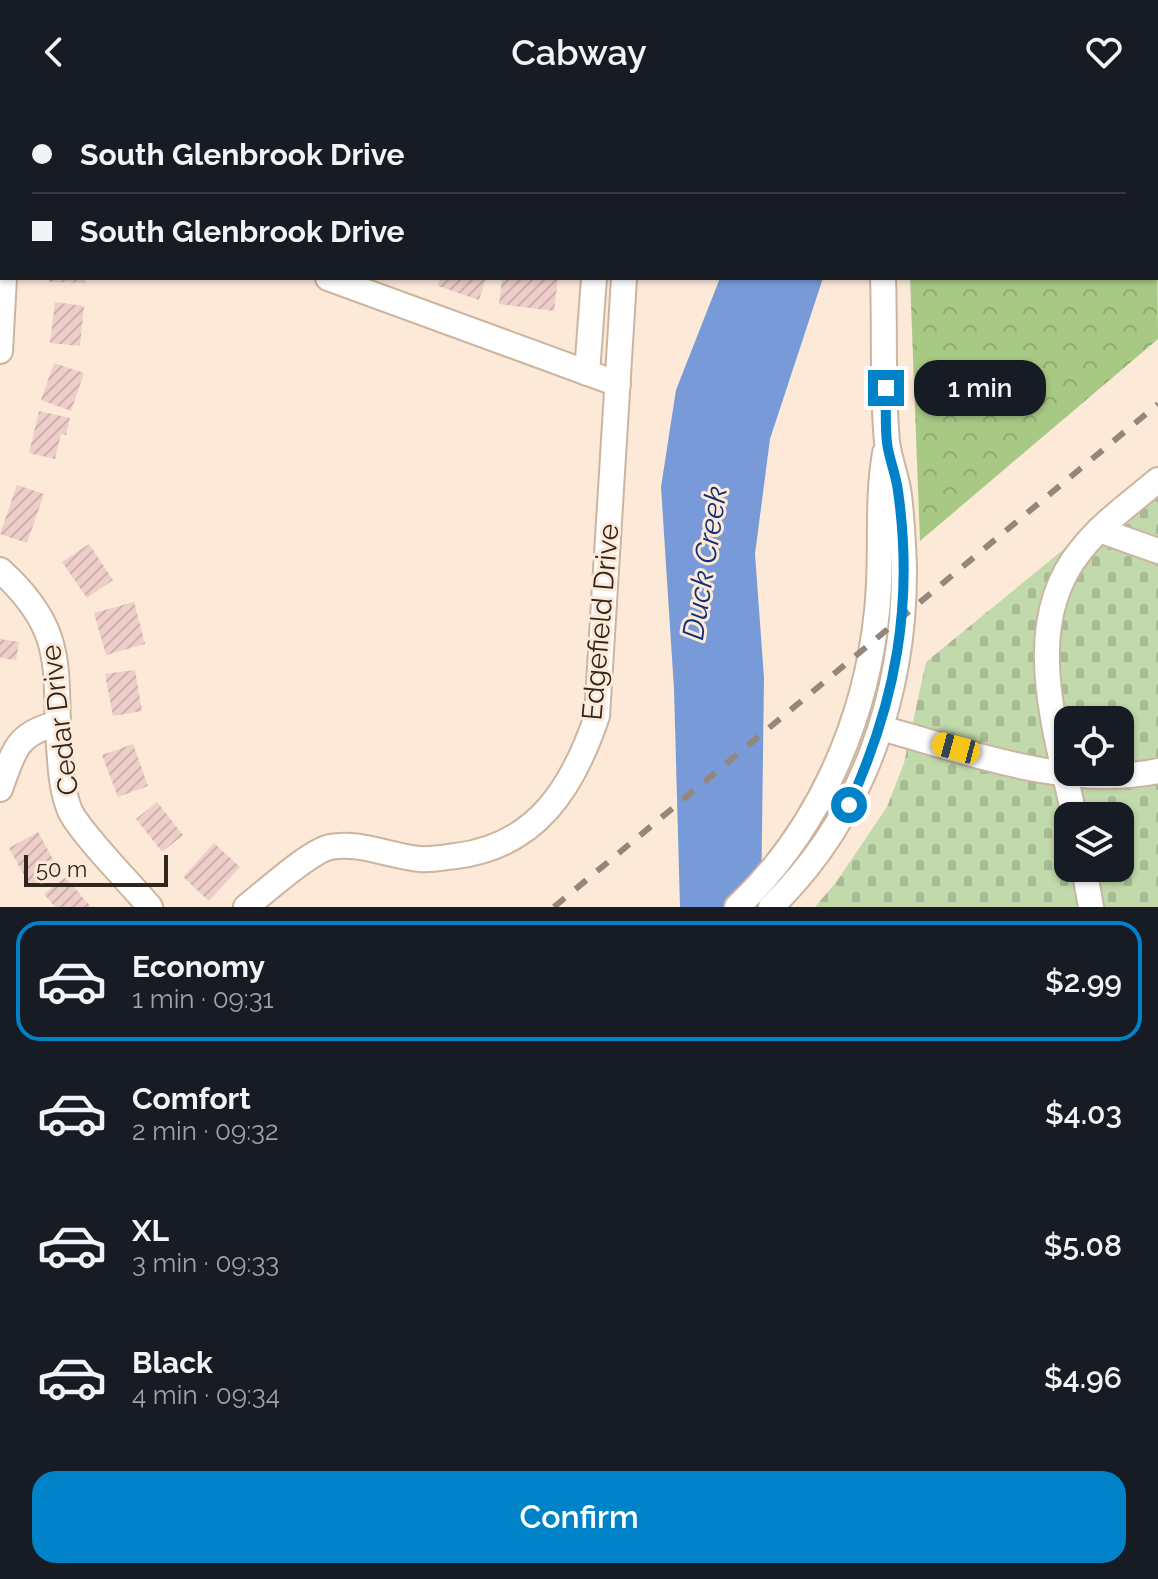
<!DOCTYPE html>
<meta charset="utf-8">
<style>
body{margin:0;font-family:Raleway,sans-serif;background:#242831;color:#f1f3f6;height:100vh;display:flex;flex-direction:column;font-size:30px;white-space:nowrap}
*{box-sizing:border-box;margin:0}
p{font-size:26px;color:#9ea1a6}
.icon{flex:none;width:44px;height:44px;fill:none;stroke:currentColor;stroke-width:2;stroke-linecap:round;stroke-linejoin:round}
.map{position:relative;height:803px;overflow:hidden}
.drawer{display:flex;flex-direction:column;background:#171b24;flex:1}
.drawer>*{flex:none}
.banner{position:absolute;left:0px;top:0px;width:1158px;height:176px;box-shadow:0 2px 6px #0004;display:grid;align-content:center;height:176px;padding:0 32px;background:#171b24}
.fabs{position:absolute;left:1054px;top:602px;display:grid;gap:16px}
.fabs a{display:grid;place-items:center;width:80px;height:80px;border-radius:16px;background:#171b24;box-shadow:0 2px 6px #0004;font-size:40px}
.scale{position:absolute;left:24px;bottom:20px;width:144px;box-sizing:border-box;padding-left:8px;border:4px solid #2f261e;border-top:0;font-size:22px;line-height:28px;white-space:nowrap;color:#2f261e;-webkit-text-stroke:6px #fce9d8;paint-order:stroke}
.end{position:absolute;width:36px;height:36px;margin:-18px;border:10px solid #0082c9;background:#fff;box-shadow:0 0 0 4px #fff}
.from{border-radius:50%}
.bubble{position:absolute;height:56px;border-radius:24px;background:#171b24;box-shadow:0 2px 6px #0004;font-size:26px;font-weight:600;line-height:56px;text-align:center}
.car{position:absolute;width:24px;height:48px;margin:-24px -12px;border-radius:10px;box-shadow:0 0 6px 2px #0007;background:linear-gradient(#f5c518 24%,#345 0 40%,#f5c518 0 76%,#345 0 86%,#f5c518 0)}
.banner b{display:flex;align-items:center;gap:28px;height:76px;font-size:30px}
.banner b+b{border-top:2px solid #363941}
.banner i{width:20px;height:20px;background:#f1f3f6}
ul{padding:14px 0 0;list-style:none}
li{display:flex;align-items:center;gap:24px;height:120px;margin:0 16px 12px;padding:0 16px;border:4px solid transparent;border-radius:24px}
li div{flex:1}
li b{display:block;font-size:30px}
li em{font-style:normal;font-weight:600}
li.current{border-color:#0082c9}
li>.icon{width:72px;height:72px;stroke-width:1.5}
.action{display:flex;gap:16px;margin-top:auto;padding:16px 32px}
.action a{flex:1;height:92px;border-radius:24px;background:#0082c9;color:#fff;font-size:32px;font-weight:600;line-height:92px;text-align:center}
header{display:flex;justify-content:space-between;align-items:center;height:104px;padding:0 32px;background:#171b24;font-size:36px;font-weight:600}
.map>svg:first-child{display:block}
</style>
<header><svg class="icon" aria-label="back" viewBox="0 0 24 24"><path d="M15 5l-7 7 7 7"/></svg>Cabway<svg class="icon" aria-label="heart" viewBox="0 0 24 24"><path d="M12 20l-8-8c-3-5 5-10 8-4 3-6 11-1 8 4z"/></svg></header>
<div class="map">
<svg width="1158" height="803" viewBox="0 0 1158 803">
<defs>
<pattern id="forest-crowns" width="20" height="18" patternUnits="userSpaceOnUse" patternTransform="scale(2)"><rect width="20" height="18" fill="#a7c984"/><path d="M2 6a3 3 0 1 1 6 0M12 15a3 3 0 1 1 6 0" fill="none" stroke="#90ac72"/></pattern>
<pattern id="cemetery-stones" width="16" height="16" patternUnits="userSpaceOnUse" patternTransform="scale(2)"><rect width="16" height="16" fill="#c2d9ab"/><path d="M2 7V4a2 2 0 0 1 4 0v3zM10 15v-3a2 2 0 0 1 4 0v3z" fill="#a7ba93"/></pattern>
<pattern id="building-hatch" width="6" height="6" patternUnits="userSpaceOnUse" patternTransform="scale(2)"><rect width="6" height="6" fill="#efcec9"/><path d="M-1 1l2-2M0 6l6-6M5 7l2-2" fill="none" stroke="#cdb1ac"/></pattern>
</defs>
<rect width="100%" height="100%" fill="#fce9d8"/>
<polygon fill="url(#forest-crowns)" points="1156,22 1158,235 920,437 910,174 1156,174"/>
<path fill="url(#cemetery-stones)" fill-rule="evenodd" d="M1158,368V803H815L837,777L887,703L904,659L926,558ZM1068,616H1120V668H1068ZM1068,712H1120V764H1068Z"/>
<polygon fill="#799ad8" points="720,174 823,174 770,335 755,450 764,574 761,803 680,803 674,585 661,383 676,286"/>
<g fill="url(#building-hatch)">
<polygon points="49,174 85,174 85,179 49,178"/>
<polygon points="440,174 486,174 479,196 438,182"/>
<polygon points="502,174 558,174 554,207 499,200"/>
<polygon points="55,198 84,202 80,242 50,239"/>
<polygon points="54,259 84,269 71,307 41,296"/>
<polygon points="39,307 70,314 66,331 61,330 55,355 29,349"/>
<polygon points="17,381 44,390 27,439 0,430"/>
<polygon points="89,440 113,476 87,494 62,458"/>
<polygon points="134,498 145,540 106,551 94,509"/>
<polygon points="0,535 19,538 16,556 0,554"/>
<polygon points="135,566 142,607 113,612 105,570"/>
<polygon points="133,640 148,682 118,693 102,651"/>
<polygon points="157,698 183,731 162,748 136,715"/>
<polygon points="38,728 59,766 30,782 9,744"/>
<polygon points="214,739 240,763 209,797 183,773"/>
<polygon points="65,773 91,803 55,803 44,790"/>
</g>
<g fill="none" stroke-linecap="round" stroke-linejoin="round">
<g stroke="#cbb5a0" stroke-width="28">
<g id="minor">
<polyline points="23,2 23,0"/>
<polyline points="208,2 209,0"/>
<polyline points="394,2 395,0"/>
<polyline points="605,2 605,0"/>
<polyline points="636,2 636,0"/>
<polyline points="895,2 895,0"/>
<polyline points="0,69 2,63"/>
<polyline points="0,93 2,136"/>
<polyline points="328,174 618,280"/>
<polyline points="0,247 4,174"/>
<polyline points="587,269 594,174"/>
<polyline points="1099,426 1158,447"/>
<path d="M0,466C72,531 52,570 60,655C61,672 64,694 71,709C85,734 130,779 150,803"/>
<path d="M881,624C969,648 1067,686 1158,667"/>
<path d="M0,685C14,648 15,630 56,620"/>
<path d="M1074,712C1057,628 1019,521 1081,446C1102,419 1132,398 1158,376"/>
<polyline points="1084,764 1091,803"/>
<path d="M246,803C264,789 310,747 330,743C359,737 392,753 420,755C432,756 445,753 456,752C537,742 573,683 597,612L624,174"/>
<path d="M737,803C818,727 866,617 877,507C883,454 876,402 885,349"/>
<path d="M771,803C863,714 905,590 904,463C903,438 902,410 898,385C895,369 889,354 887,338C882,284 885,228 883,174"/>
</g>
</g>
<use href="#minor" stroke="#fff" stroke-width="24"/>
<polyline stroke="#94867a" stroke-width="6" stroke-dasharray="14 14" stroke-linecap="butt" points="554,803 1158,300"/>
</g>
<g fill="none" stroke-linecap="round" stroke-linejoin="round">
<path stroke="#0082c9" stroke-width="10" d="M849,701C896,598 914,500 898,387C896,370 889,355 887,339C885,321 886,302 886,284"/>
</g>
<g text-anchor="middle" stroke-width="6" stroke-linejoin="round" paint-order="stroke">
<g font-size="28" fill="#2f261e" stroke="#fce9d8">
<text transform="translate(600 518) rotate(-85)" y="10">Edgefield Drive</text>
<text transform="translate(59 616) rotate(-97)" y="10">Cedar Drive</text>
</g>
<g font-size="30" font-style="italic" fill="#0f3079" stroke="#fce9d8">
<text transform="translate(705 459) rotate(-81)" y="10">Duck Creek</text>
</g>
</g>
</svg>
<div class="fabs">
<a><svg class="icon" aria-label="locate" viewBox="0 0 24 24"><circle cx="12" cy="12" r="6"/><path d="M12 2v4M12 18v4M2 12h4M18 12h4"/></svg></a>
<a><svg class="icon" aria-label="layers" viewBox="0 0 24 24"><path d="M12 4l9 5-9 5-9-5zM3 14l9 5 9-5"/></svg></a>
</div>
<div class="scale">50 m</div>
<i class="end from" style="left:849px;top:701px"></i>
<i class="end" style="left:886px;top:284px"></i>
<div class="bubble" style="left:914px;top:256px;width:132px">1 min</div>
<i class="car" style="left:956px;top:644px;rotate:285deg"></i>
<div class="banner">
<b><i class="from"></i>South Glenbrook Drive</b>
<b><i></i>South Glenbrook Drive</b>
</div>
</div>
<section class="drawer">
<ul>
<li class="current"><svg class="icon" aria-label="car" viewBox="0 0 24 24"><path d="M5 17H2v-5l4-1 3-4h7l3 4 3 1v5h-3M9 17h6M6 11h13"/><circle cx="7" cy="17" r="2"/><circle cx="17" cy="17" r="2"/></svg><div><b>Economy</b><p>1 min · 09:31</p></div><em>$2.99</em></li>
<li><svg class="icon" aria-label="car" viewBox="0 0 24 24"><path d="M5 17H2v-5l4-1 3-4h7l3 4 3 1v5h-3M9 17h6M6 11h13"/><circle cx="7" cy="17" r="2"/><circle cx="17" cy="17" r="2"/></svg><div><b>Comfort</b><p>2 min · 09:32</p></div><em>$4.03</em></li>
<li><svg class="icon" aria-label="car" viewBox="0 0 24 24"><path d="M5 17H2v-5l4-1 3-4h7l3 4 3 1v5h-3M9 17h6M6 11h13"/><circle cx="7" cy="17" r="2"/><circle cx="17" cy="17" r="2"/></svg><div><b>XL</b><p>3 min · 09:33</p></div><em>$5.08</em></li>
<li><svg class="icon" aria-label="car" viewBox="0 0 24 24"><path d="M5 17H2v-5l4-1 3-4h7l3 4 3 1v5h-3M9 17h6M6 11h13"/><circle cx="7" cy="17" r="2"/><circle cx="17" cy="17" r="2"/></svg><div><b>Black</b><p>4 min · 09:34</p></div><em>$4.96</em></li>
</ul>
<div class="action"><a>Confirm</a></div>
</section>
